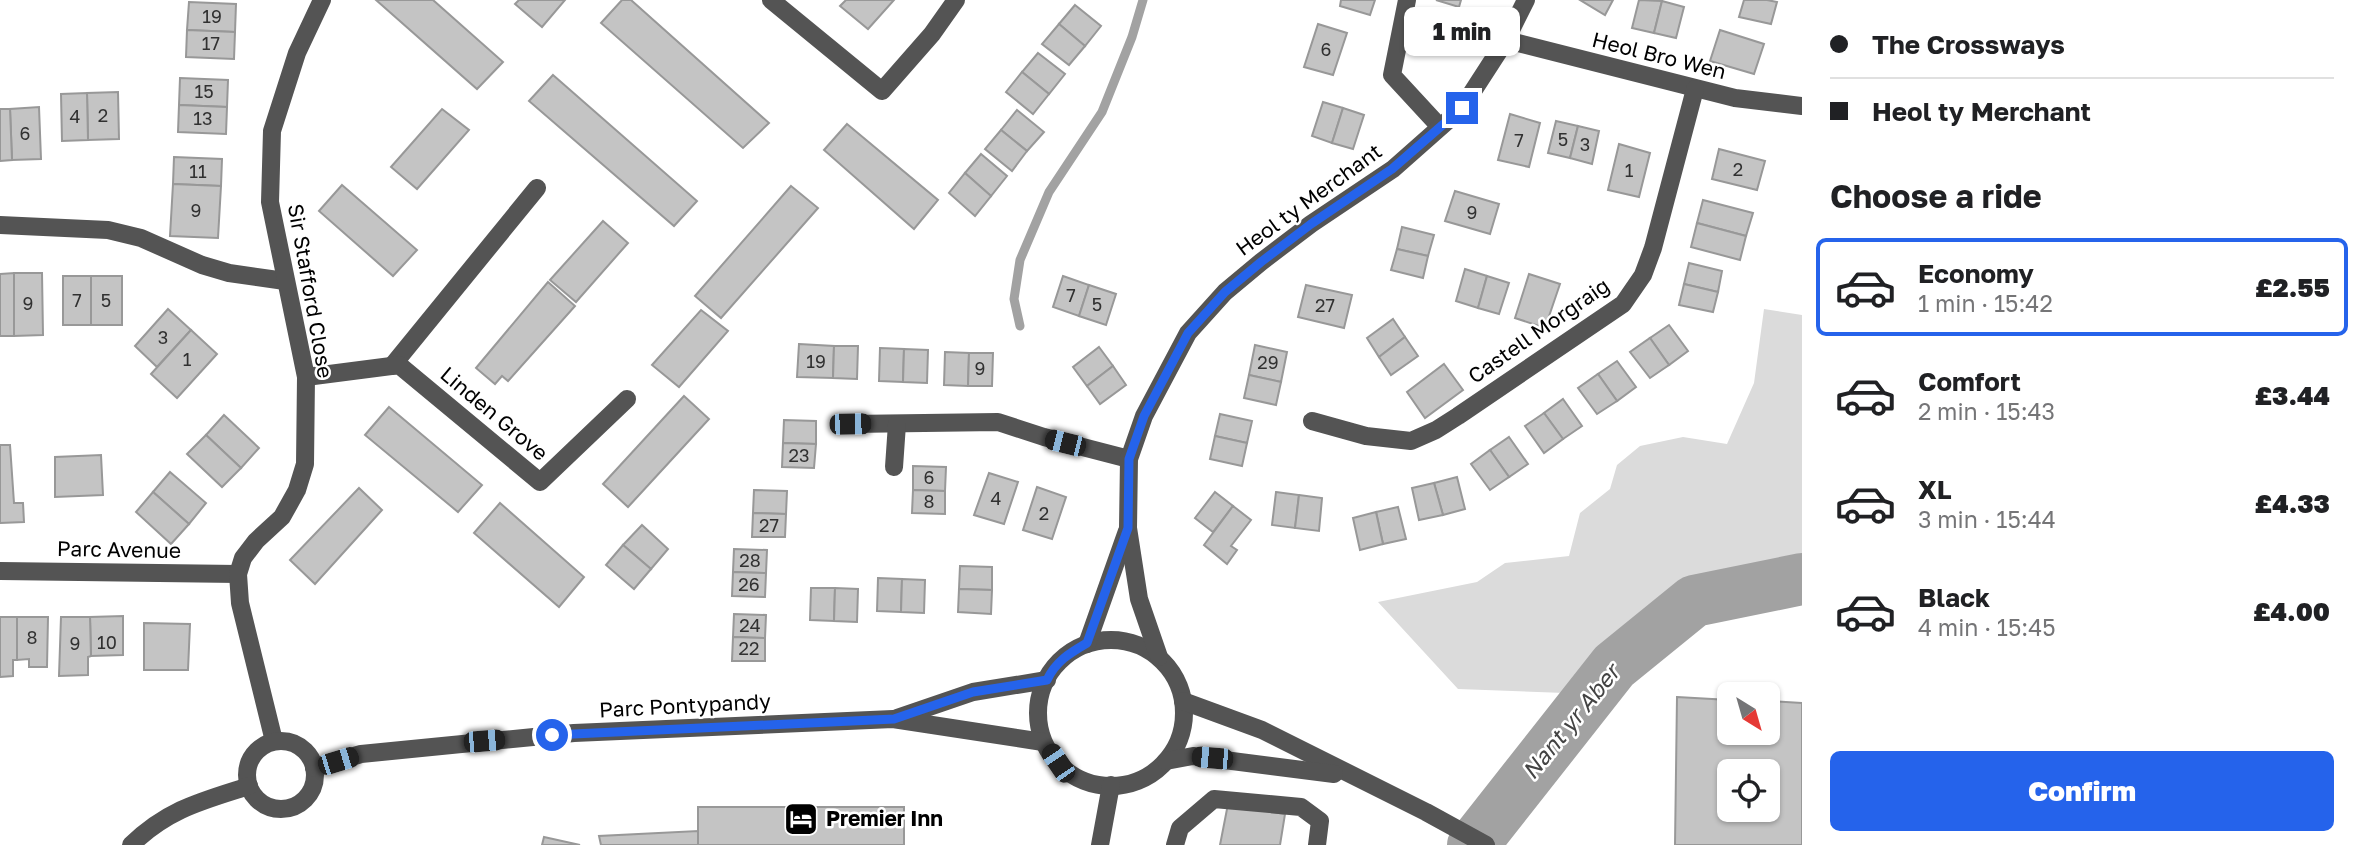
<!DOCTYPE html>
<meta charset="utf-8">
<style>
body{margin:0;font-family:"Golos Text",sans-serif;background:#f6f6f6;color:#202124;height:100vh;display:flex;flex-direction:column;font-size:26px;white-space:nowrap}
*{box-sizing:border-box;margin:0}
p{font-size:23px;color:#757577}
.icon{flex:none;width:38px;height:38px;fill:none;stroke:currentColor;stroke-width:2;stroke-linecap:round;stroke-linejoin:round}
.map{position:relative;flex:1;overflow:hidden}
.side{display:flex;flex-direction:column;background:#fff;width:560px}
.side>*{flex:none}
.banner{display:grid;align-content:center;height:154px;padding:0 28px;background:#fff}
.needle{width:46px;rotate:143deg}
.buttons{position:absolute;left:1717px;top:682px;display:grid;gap:14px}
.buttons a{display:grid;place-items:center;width:63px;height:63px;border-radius:10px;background:#fff;box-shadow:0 2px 5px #0004;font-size:35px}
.end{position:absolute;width:32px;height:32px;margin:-16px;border:9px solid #2563eb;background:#fff;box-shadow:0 0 0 4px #fff}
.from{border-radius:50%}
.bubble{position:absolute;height:49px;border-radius:10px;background:#fff;box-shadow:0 2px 5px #0004;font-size:23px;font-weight:800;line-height:49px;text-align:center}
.car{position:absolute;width:21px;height:42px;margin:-21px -10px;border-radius:9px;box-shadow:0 0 5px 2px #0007;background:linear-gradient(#222 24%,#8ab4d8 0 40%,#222 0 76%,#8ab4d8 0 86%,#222 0)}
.banner b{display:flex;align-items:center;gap:24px;height:66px;font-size:26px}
.banner b+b{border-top:2px solid #e0e0e0}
.banner i{width:18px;height:18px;background:#202124}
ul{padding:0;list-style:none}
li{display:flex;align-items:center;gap:21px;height:98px;margin:0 14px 10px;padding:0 14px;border:4px solid transparent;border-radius:10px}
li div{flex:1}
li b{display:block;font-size:26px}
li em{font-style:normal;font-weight:800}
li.current{border-color:#2563eb}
li>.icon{width:63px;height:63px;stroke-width:1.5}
h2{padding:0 28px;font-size:32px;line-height:84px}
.primary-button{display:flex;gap:14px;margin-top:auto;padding:14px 28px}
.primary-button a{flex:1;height:80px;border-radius:10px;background:#2563eb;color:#fff;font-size:28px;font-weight:800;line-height:80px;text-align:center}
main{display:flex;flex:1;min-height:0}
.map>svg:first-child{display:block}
</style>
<main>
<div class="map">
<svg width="1802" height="845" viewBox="0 0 1802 845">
<rect width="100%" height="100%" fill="#fff"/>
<polygon fill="#dbdbdb" points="1764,309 1802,315 1802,579 1694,601 1614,666 1592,694 1458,689 1378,602 1477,582 1505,563 1569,556 1580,513 1610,489 1617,465 1640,446 1683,437 1727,444 1754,383"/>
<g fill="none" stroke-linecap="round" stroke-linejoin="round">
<polyline stroke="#a2a2a2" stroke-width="9" points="1020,326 1014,299 1020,260 1049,192 1102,112 1132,37 1143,0"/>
<polyline stroke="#a2a2a2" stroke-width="52" points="1473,845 1614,666 1694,601 1802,579"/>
</g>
<g fill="#c4c4c4" stroke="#989898" stroke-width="2" fill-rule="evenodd">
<polygon points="376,0 433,0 503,62 477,89"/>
<polygon points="519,0 565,0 542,27 515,4"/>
<polygon points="622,0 631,0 769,123 743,148 601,23"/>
<polygon points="846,0 894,0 868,29 840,6"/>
<polygon points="1341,0 1375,0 1370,15 1340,6"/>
<polygon points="1436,0 1461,0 1459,7"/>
<polygon points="1580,0 1613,0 1605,15"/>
<polygon points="1639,0 1662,1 1654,33 1632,28"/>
<polygon points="1744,0 1767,0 1777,2 1771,24 1739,17"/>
<polygon points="1662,1 1684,7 1676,38 1654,33"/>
<polygon points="189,2 236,4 235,32 187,30"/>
<polygon points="1075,5 1101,26 1085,46 1059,24"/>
<polygon points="1059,24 1085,46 1069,65 1042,44"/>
<polygon points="1318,24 1347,33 1333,75 1304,67"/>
<polygon points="187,30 235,32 234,59 186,57"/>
<polygon points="1720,30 1764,44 1754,74 1710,61"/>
<polygon points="1038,53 1065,74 1049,94 1022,72"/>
<polygon points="1022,72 1049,94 1033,114 1006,92"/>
<polygon points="553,75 697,201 674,226 529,101"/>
<polygon points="180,78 228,80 227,107 179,105"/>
<polygon points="118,92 119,139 88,140 87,93"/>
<polygon points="87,93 88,140 62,141 61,94"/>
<polygon points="1323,102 1343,108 1332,143 1312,136"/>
<polygon points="179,105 227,107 226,134 178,132"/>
<polygon points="39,107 41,159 12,160 10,109"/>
<polygon points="1343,108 1364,115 1353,149 1332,143"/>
<polygon points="0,109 10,109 12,160 0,161"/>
<polygon points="442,109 469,130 417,189 391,167"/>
<polygon points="1017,110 1044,132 1027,151 1001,130"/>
<polygon points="1510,114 1540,123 1529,167 1498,160"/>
<polygon points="1556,121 1578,126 1570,158 1548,153"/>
<polygon points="847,124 938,200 914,229 824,150"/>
<polygon points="1578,126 1599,131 1592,164 1570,158"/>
<polygon points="1001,130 1027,151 1012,171 985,149"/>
<polygon points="1619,144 1650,153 1639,197 1608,190"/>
<polygon points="1719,149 1765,161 1757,190 1712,179"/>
<polygon points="981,154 1007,176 991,196 965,173"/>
<polygon points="174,157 222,159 221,186 173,184"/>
<polygon points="965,173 991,196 975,216 949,193"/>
<polygon points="173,184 221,186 218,238 170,236"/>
<polygon points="342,185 417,250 393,276 319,211"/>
<polygon points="791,186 818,208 721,318 695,296"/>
<polygon points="1455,191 1499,204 1490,234 1445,221"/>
<polygon points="1703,200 1753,213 1746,236 1697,223"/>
<polygon points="603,221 628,243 576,302 550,280"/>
<polygon points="1697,223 1746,236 1740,260 1691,247"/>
<polygon points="1402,227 1434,235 1428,256 1397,249"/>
<polygon points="1397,249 1428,256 1423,278 1391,270"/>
<polygon points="1689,263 1722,271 1718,292 1684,284"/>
<polygon points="1465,269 1487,276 1478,308 1456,301"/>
<polygon points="14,273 42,273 43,335 14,336"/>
<polygon points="14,273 14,336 0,336 0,274"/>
<polygon points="1529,274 1560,284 1545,328 1515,318"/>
<rect x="63" y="276" width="28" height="49"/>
<rect x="91" y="276" width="31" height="49"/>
<polygon points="1063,276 1089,285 1079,316 1053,307"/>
<polygon points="1487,276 1509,283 1499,314 1478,308"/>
<polygon points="548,282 575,306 508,381 502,376 495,384 476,368"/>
<polygon points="1684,284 1718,292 1713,312 1679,305"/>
<polygon points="1089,285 1116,294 1106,325 1079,316"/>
<polygon points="1306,285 1352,295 1344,328 1298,317"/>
<polygon points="168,309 191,330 157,367 135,346"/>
<polygon points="701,310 728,331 679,387 652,365"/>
<polygon points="1393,319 1405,337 1379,357 1367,338"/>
<polygon points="1669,325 1688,351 1669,365 1650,338"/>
<polygon points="191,330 217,354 177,398 151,374"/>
<polygon points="1405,337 1418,356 1391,375 1379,357"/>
<polygon points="1650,338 1669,365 1650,378 1630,352"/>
<polygon points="799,344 834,346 833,378 797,377"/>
<polygon points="1255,345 1287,352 1281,382 1249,375"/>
<polygon points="834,346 858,346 857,379 833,378"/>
<polygon points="1099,347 1113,366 1087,386 1073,367"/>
<polygon points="880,348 904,349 903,382 879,381"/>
<polygon points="904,349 928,350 927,383 903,382"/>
<polygon points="945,352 969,353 968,386 944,385"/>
<polygon points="969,353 993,353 992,386 968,386"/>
<polygon points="1617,361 1636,387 1617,401 1598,374"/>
<polygon points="1444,364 1463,390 1425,418 1407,392"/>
<polygon points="1113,366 1126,385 1100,404 1087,386"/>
<polygon points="1598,374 1617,401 1597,414 1578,388"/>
<polygon points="1249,375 1281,382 1276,405 1244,398"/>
<polygon points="684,396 709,419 628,507 603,484"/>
<polygon points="1563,399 1582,426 1563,439 1544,413"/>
<polygon points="389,407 482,485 458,512 365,435"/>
<polygon points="1544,413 1563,439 1544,453 1525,426"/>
<polygon points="1220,414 1252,421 1247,443 1215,436"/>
<polygon points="224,415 259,448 241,468 206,435"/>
<polygon points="784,420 816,421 816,444 783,443"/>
<polygon points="206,435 241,468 222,487 187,454"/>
<polygon points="1215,436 1247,443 1242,466 1210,459"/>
<polygon points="1509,437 1528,464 1509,477 1490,450"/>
<polygon points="783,443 816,444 814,468 782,467"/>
<polygon points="0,445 10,445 14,503 23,503 24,522 0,523"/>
<polygon points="1490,450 1509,477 1490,490 1471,464"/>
<polygon points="101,455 103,495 55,497 55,457"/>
<polygon points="913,466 946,467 945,491 913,490"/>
<polygon points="170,472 206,503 189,524 153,492"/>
<polygon points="989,473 1018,482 1004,524 974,515"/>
<polygon points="1457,477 1465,509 1443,515 1434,483"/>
<polygon points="1434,483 1443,515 1419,520 1412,488"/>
<polygon points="1037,487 1066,497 1052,539 1023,530"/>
<polygon points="359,488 382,510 315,584 290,560"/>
<polygon points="754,490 787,491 786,514 753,513"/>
<polygon points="913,490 945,491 945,514 912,513"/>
<polygon points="153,492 189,524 171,544 136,512"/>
<polygon points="1215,492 1233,506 1213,532 1195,518"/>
<polygon points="1276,492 1299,495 1295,528 1272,525"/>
<polygon points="1299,495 1322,498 1319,531 1295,528"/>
<polygon points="500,503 584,577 559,607 474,533"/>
<polygon points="1233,506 1251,520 1231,546 1237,550 1227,564 1204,545"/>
<polygon points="1398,507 1406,539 1383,544 1376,512"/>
<polygon points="1376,512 1383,544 1360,550 1353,518"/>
<polygon points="753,513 786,514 785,537 752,537"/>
<polygon points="642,525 668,549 651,569 623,545"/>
<polygon points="623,545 651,569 634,589 606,565"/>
<polygon points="734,549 767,550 766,573 733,572"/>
<polygon points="960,566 992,567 992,590 959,589"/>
<polygon points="733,572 766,573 765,597 732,596"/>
<polygon points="878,578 902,579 901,612 877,611"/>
<polygon points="902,579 925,580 924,613 901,612"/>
<polygon points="811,588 835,588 834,621 810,620"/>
<polygon points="835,588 858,589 857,622 834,621"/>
<polygon points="959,589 992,590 991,614 958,612"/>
<polygon points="734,614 766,615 765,638 733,637"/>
<polygon points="123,616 123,655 91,656 90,617"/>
<polygon points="0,617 17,617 17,660 13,660 13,676 0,677"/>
<polygon points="17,617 48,617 47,667 29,667 29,659 17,660"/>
<polygon points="61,617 90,617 91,656 88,657 88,675 59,676"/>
<polygon points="144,623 190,624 188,670 144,670"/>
<polygon points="733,637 765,638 765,661 732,661"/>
<path d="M1677,697L1729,700V733H1768V701L1802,703V845H1675ZM1729,772H1768V810H1729Z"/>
<polygon points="1228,804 1285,814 1280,845 1220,845"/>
<rect x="698" y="807" width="206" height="38"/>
<polygon points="698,831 698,845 601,845 599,836"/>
<polygon points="544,837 580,845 542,845"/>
</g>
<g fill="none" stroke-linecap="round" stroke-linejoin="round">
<g stroke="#545454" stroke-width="18">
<polyline points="771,0 882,91 932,34 956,0"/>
<polyline points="1407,0 1392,75 1440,127"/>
<polyline points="1506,40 1735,98 1802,106"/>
<polyline points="0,225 108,230 141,238 202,265 229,273 285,281"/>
<polyline points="392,366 537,188"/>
<polyline points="306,377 399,365 540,482 627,399"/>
<polyline points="1312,421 1366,436 1411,441 1436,430 1458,416 1623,304 1643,275 1653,248 1695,89"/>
<polyline points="850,424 998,422 1044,437 1129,459"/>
<polyline points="894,467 897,424"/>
<polyline points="0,571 238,574"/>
<circle cx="1111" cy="713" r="73"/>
<polyline points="1087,644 1127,531"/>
<polyline points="1159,657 1139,599 1128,528 1129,459 1144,416 1188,333 1225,292 1261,262 1311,224 1393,169 1462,108 1506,40 1526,0"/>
<polyline points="1183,701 1262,730 1426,812 1486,845"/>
<polyline points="897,718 973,692 1047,680"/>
<polyline points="274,741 240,603 238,574 243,558 256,541 282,517 297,490 305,464 306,377 270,202 272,131 297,53 322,0"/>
<circle cx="281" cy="775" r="34"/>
<polyline points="1166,761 1193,756 1334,774"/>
<polyline points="314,768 361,754 574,733 893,719 1043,742"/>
<path d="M131,845C168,809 202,801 249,786"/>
<polyline points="1100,845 1111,785"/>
<polyline points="1175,845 1180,828 1214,799 1301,807 1320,821 1317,845"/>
</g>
</g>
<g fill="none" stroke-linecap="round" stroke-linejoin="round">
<path stroke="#2563eb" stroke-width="9" d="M552,735L894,719L973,692L1047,680C1056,661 1070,653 1087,643L1128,528L1129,459L1144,416L1188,333L1225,292L1261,262L1311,224L1392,169L1462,108"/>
</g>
<defs>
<g id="hotel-square" transform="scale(1.75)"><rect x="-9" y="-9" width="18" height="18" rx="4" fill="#000" stroke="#fff"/><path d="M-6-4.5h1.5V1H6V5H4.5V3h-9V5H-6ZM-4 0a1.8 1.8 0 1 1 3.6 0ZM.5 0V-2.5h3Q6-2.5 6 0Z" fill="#fff"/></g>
</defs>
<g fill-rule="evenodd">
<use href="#hotel-square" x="801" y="819"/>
</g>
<g text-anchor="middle" stroke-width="5" stroke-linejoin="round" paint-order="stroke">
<g font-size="18" fill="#313131">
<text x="212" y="23">19</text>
<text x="211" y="50">17</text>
<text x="1326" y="56">6</text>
<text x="204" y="98">15</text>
<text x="103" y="122">2</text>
<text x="75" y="123">4</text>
<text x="203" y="125">13</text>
<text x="25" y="140">6</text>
<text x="1563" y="146">5</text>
<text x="1519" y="147">7</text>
<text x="1585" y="151">3</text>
<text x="1738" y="176">2</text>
<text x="1629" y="177">1</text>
<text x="198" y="178">11</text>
<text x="196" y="217">9</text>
<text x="1472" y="219">9</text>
<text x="1071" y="302">7</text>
<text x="77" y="307">7</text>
<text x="106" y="307">5</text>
<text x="28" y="310">9</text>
<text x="1097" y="311">5</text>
<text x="1325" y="312">27</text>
<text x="163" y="344">3</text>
<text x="187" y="366">1</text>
<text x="816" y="368">19</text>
<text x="1268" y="369">29</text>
<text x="980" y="375">9</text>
<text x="799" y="462">23</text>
<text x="929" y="484">6</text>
<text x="996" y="505">4</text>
<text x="929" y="508">8</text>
<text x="1044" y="520">2</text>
<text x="769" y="532">27</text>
<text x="750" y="567">28</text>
<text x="749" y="591">26</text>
<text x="750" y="632">24</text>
<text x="32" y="644">8</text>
<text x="107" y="649">10</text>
<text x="75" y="650">9</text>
<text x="749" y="655">22</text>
</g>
<g font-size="21" fill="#000" stroke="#fff">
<text transform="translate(1659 56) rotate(14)" y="7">Heol Bro Wen</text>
<text transform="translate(1309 200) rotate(-36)" y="7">Heol ty Merchant</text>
<text transform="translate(310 291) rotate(80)" y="7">Sir Stafford Close</text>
<text transform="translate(1539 331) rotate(-35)" y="7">Castell Morgraig</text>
<text transform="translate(494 414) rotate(40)" y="7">Linden Grove</text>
<text transform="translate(119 550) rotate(1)" y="7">Parc Avenue</text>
<text transform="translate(685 706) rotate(-3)" y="7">Parc Pontypandy</text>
</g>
<g font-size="21" font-weight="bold" fill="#000" stroke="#fff" text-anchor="start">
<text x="826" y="826">Premier Inn</text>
</g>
<g font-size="23" font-style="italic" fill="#434343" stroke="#fff">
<text transform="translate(1571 722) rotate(-51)" y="8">Nant yr Aber</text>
</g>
</g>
</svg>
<div class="buttons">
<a><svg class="needle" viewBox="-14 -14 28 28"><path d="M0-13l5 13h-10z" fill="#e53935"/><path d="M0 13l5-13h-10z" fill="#757577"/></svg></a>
<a><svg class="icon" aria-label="locate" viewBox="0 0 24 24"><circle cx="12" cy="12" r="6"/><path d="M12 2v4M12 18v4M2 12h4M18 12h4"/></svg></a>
</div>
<i class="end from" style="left:552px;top:735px"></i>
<i class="end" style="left:1462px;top:108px"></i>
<div class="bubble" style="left:1404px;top:7px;width:116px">1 min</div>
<i class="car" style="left:850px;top:424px;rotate:89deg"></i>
<i class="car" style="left:1065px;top:443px;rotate:284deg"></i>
<i class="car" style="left:484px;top:741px;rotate:85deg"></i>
<i class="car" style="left:1212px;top:758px;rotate:275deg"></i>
<i class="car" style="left:338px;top:761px;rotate:73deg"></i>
<i class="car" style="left:1058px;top:763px;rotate:326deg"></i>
</div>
<section class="side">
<div class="banner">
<b><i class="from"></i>The Crossways</b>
<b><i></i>Heol ty Merchant</b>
</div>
<h2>Choose a ride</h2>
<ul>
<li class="current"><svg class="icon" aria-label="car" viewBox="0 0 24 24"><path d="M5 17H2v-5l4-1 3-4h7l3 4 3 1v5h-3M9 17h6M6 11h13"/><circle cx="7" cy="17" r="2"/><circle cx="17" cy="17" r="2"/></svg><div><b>Economy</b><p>1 min · 15:42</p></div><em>£2.55</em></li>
<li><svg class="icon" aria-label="car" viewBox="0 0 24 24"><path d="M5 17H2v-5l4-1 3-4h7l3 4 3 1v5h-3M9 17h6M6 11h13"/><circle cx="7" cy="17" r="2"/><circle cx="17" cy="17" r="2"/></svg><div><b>Comfort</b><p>2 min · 15:43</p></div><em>£3.44</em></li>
<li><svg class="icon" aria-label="car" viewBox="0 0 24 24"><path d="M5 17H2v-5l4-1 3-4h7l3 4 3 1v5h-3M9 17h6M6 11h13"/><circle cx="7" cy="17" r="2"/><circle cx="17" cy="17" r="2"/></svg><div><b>XL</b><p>3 min · 15:44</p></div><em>£4.33</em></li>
<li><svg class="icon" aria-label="car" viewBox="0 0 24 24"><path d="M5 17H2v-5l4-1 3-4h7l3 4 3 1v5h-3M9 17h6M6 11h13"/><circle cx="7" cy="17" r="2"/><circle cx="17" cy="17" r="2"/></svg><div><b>Black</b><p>4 min · 15:45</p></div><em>£4.00</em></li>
</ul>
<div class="primary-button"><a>Confirm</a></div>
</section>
</main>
